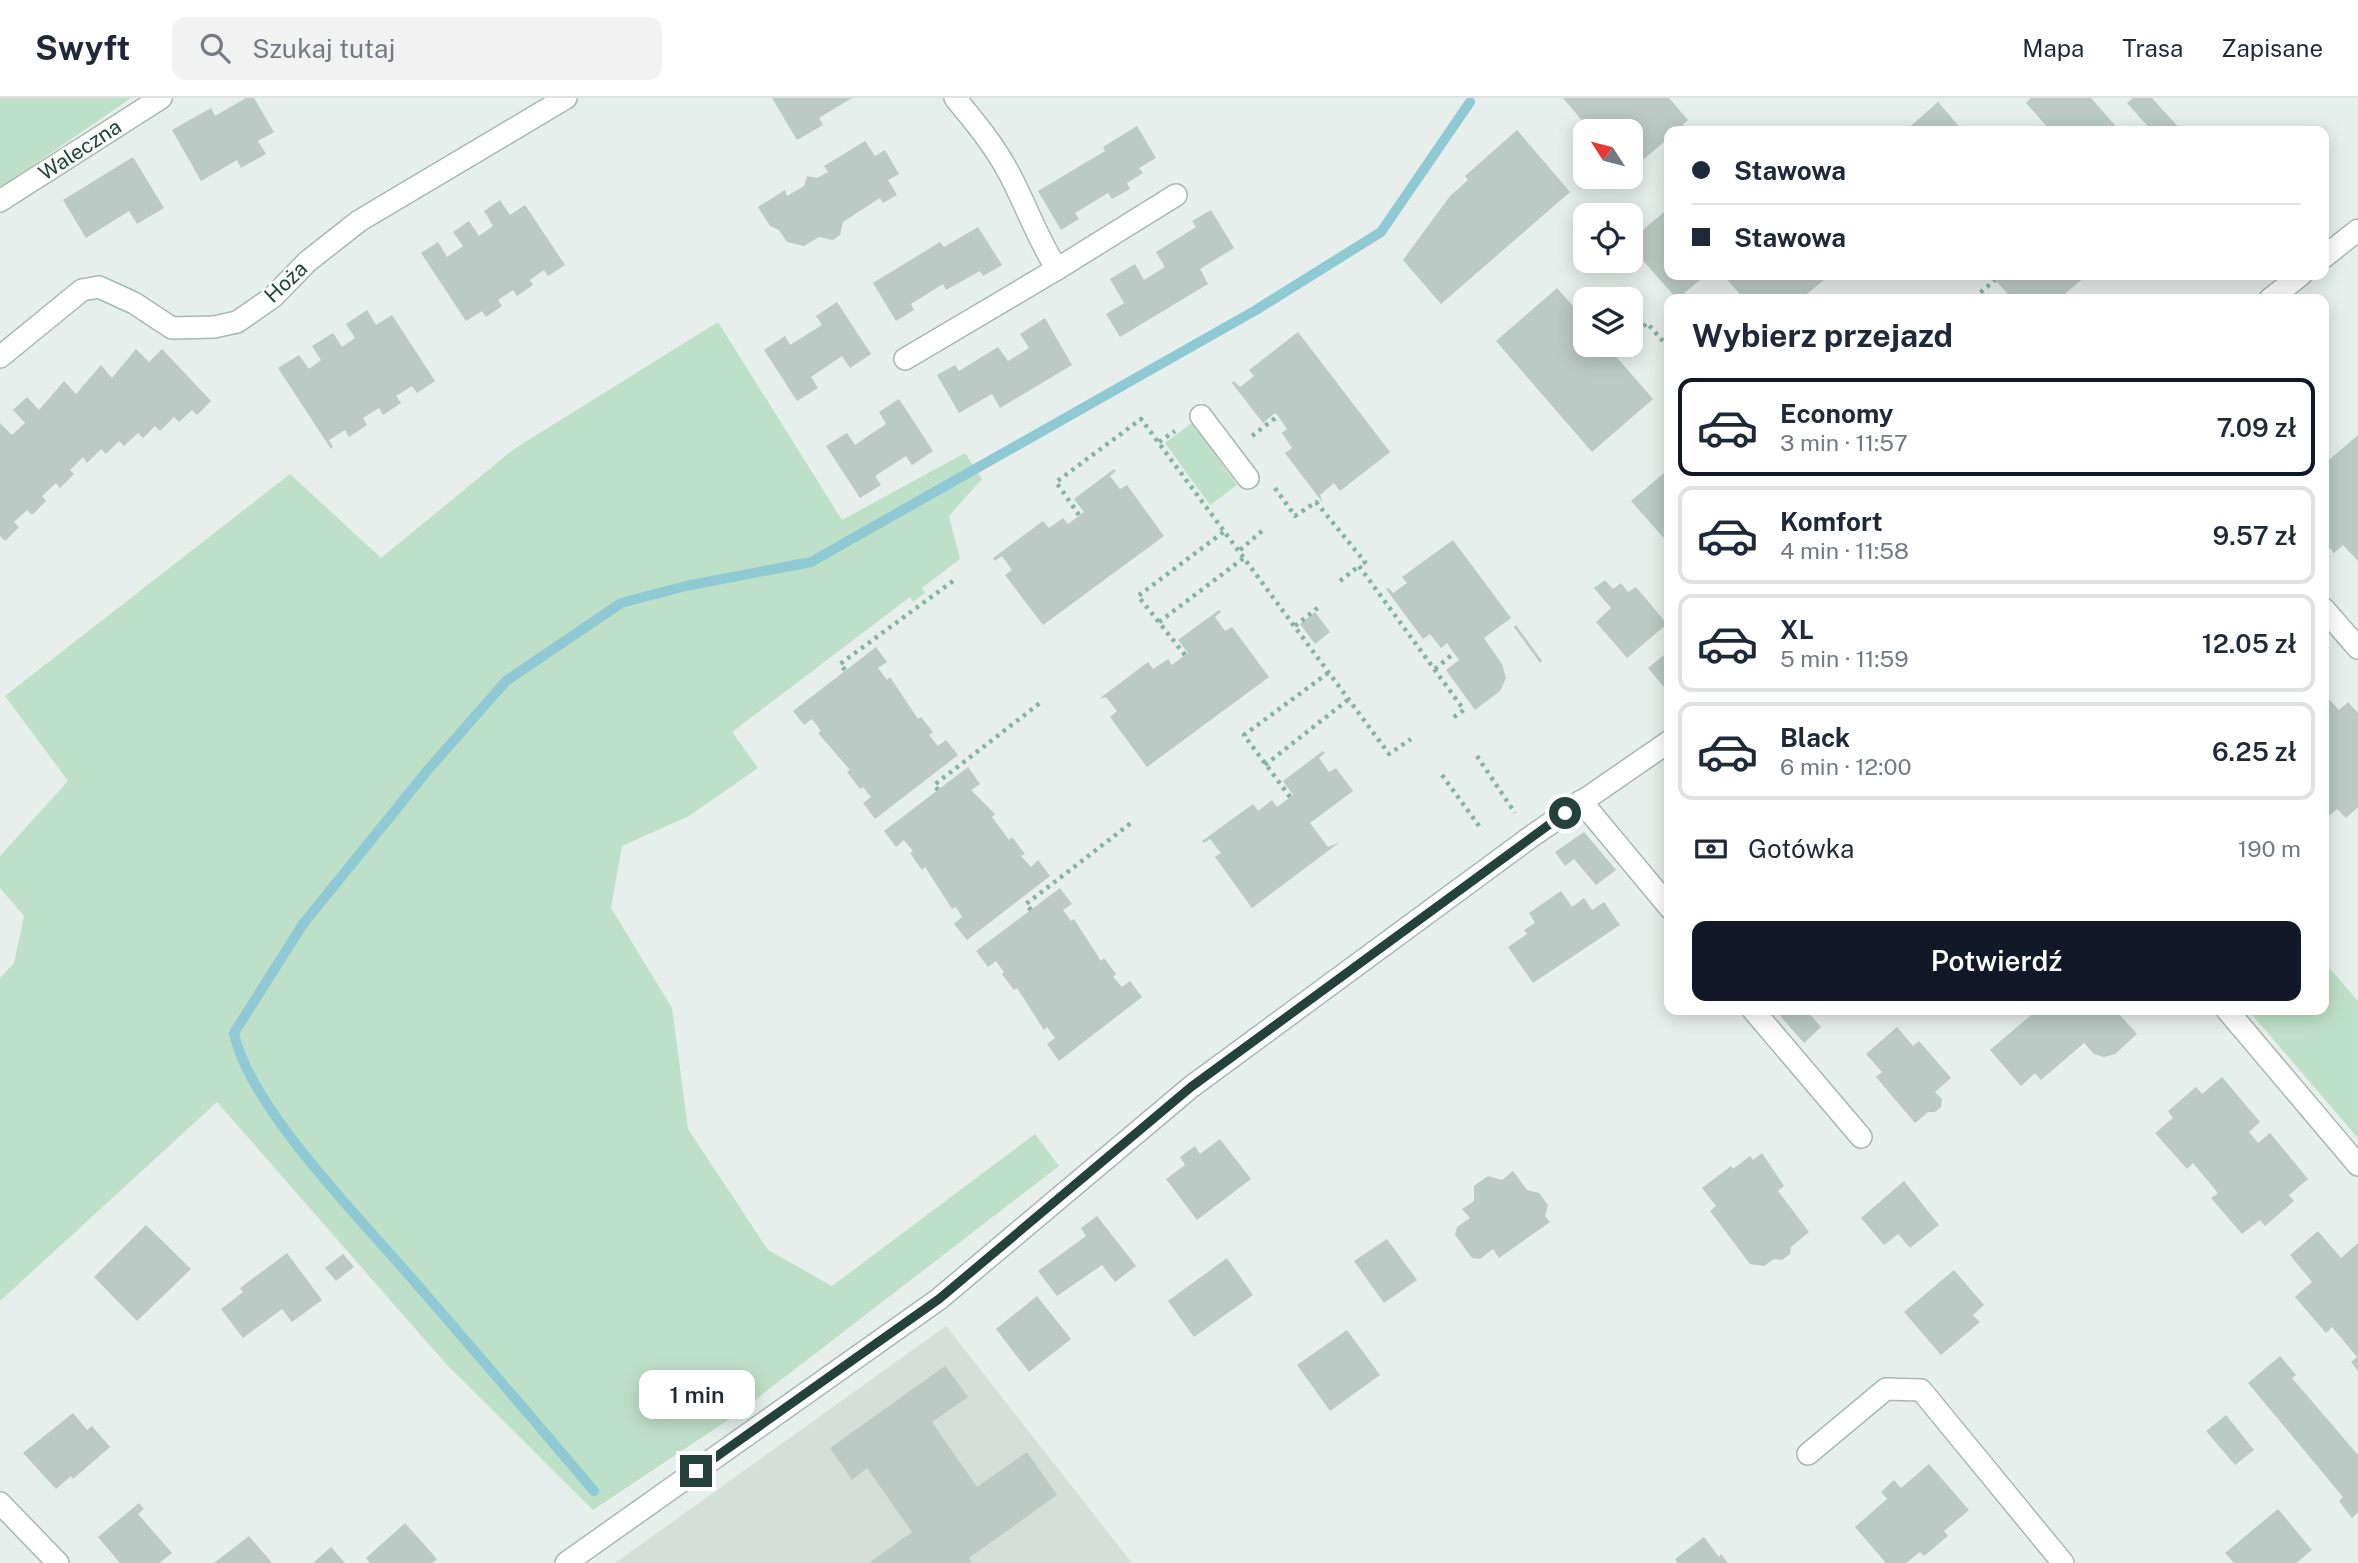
<!DOCTYPE html>
<html lang="pl">
<meta charset="utf-8">
<style>
body{margin:0;font-family:"Public Sans",sans-serif;background:#f2f2f3;color:#1f2937;height:100vh;display:flex;flex-direction:column;font-size:26px;white-space:nowrap}
*{box-sizing:border-box;margin:0}
p{font-size:23px;color:#747a83}
.icon{flex:none;width:38px;height:38px;fill:none;stroke:currentColor;stroke-width:2;stroke-linecap:round;stroke-linejoin:round}
.map{position:relative;flex:1;overflow:hidden}
.side{position:absolute;left:1664px;top:196px;width:665px;height:721px;display:flex;flex-direction:column;background:#fff;border-radius:14px;box-shadow:0 4px 18px #0003}
.side>*{flex:none}
.guide{position:absolute;left:1664px;top:28px;width:665px;height:154px;border-radius:14px;box-shadow:0 4px 18px #0003;display:grid;align-content:center;height:154px;padding:0 28px;background:#fff}
.needle{width:46px;rotate:306deg}
.fabs{position:absolute;left:1573px;top:21px;display:grid;gap:14px}
.fabs a{display:grid;place-items:center;width:70px;height:70px;border-radius:14px;background:#fff;box-shadow:0 4px 18px #0003;font-size:35px}
.end{position:absolute;width:32px;height:32px;margin:-16px;border:9px solid #24423a;background:#fff;box-shadow:0 0 0 4px #fff}
.from{border-radius:50%}
.bubble{position:absolute;height:49px;border-radius:14px;background:#fff;box-shadow:0 4px 18px #0003;font-size:23px;font-weight:600;line-height:49px;text-align:center}
.guide b{display:flex;align-items:center;gap:24px;height:66px;font-size:26px}
.guide b+b{border-top:2px solid #e0e1e3}
.guide i{width:18px;height:18px;background:#1f2937}
ul{padding:0;list-style:none}
li{display:flex;align-items:center;gap:21px;height:98px;margin:0 14px 10px;padding:0 14px;border:4px solid #e0e1e3;border-radius:14px}
li div{flex:1}
li b{display:block;font-size:26px}
li em{font-style:normal;font-weight:600}
li.on{border-color:#111827}
li>.icon{width:63px;height:63px;stroke-width:1.5}
h2{padding:0 28px;font-size:32px;line-height:84px}
.pay{display:flex;align-items:center;gap:18px;height:77px;padding:0 28px;font-size:26px}
.pay p{margin-inline-start:auto}
.primary-button{display:flex;gap:14px;margin-top:auto;padding:14px 28px}
.primary-button a{flex:1;height:80px;border-radius:14px;background:#111827;color:#fff;font-size:28px;font-weight:600;line-height:80px;text-align:center}
header{display:flex;align-items:center;gap:42px;box-sizing:border-box;height:98px;padding:0 35px;background:#fff;border-bottom:2px solid #e0e1e3}
header strong{font-size:33px}
nav{display:flex;gap:38px;margin-inline-start:auto;font-size:24px}
.search{width:490px;height:63px;background:#f2f2f3;display:flex;align-items:center;gap:18px;box-sizing:border-box;padding:0 24px;border-radius:14px;color:#747a83;font-size:26px}
.map>svg:first-child{display:block}
</style>
<header>
<strong>Swyft</strong>
<div class="search"><svg class="icon" aria-label="search" viewBox="0 0 24 24"><circle cx="10" cy="10" r="6"/><path d="M15 15l6 6"/></svg>Szukaj tutaj</div>
<nav><a>Mapa</a><a>Trasa</a><a>Zapisane</a></nav>
</header>
<div class="map">
<svg width="2358" height="1465" viewBox="0 0 2358 1465">
<rect width="100%" height="100%" fill="#e6efeb"/>
<polygon fill="#d4dfda" points="946,1228 1132,1465 615,1465"/>
<g fill="#bfe0c8">
<polygon points="0,0 131,0 0,90"/>
<polygon points="718,224 842,422 965,355 982,381 949,418 960,461 922,490 925,495 913,504 910,499 732,634 758,670 689,718 622,748 611,810 672,910 688,1031 768,1152 832,1188 1035,1036 1059,1068 734,1318 593,1412 446,1266 217,1004 0,1203 0,880 14,865 24,818 0,790 0,758 68,683 5,598 290,376 381,460 514,351"/>
<polygon points="1192,325 1237,387 1210,407 1165,345"/>
<polygon points="2324,864 2358,903 2358,1040 2248,912 2324,912"/>
</g>
<g fill="none" stroke-linecap="round" stroke-linejoin="round">
<path stroke="#8ec9d4" stroke-width="10" d="M594,1393C532,1320 470,1247 407,1175C356,1116 249,1008 234,935L303,826L427,673L506,583L621,505L686,488L811,464L1256,212L1381,134L1470,4"/>
</g>
<g fill="#bbcac4">
<polygon points="246,0 254,0 274,34 258,43 266,56 241,70 237,62 201,83 172,32 211,10 215,18"/>
<polygon points="772,0 852,0 819,20 823,27 797,42"/>
<polygon points="1563,0 1669,0 1688,22 1676,33 1670,33 1670,39 1631,72 1631,33 1591,33"/>
<polygon points="2031,0 2091,0 2120,33 2051,33 2026,5"/>
<polygon points="2133,0 2152,0 2182,33 2152,33 2127,5"/>
<polygon points="1938,4 1963,33 1905,33"/>
<polygon points="1137,28 1156,60 1139,70 1143,75 1127,85 1130,91 1112,101 1108,95 1075,115 1079,121 1061,132 1038,93 1105,53 1103,49"/>
<polygon points="1517,32 1570,94 1441,206 1403,162 1450,98 1468,82 1465,78"/>
<polygon points="865,43 875,58 885,52 899,76 888,82 897,97 883,105 880,100 843,124 840,137 833,142 819,139 804,148 787,144 779,132 770,128 758,109 785,92 787,98 804,88 807,78 817,80 828,74 824,68"/>
<polygon points="133,59 164,110 137,126 129,113 86,140 63,102"/>
<polygon points="500,102 510,117 525,107 565,167 548,178 544,172 530,182 533,187 517,198 513,192 498,202 502,208 486,219 482,213 466,223 421,155 438,144 447,159 463,148 453,134 469,123 479,138 493,128 484,113"/>
<polygon points="1670,109 1670,177 1706,177 1677,201 1631,149 1631,142"/>
<polygon points="1211,112 1234,150 1200,171 1208,186 1120,239 1106,216 1124,205 1110,181 1135,166 1144,182 1165,169 1156,154 1196,129 1192,123"/>
<polygon points="978,129 1002,167 983,178 980,173 946,192 943,186 911,206 914,212 896,223 873,185 940,144 944,149"/>
<polygon points="1723,177 1823,177 1826,180 1801,201 1744,201"/>
<polygon points="1991,177 2087,177 2059,201 2012,201"/>
<polygon points="1557,190 1586,223 1586,247 1606,247 1653,301 1592,354 1496,243"/>
<polygon points="837,204 871,256 850,270 842,258 811,279 818,290 797,303 764,252 785,238 790,247 822,227 816,218"/>
<polygon points="367,212 376,227 392,217 435,283 417,295 412,288 396,298 401,305 383,317 379,310 363,320 367,327 349,339 345,332 329,342 333,349 331,351 278,270 299,257 309,271 321,262 312,248 333,235 342,249 355,240 346,226"/>
<polygon points="1045,220 1072,267 1000,310 992,296 959,315 937,277 955,267 959,273 998,249 1008,263 1029,250 1020,236"/>
<polygon points="1298,234 1390,354 1340,393 1334,385 1320,397 1323,405 1285,355 1292,350 1282,335 1287,331 1278,318 1275,315 1263,325 1232,285 1234,283 1240,289 1254,278 1249,272"/>
<polygon points="136,251 149,264 162,251 211,303 197,317 192,312 179,324 174,319 160,333 155,328 143,340 138,335 124,348 119,343 106,356 101,351 87,365 83,359 70,372 74,376 60,390 56,385 42,398 46,403 32,417 27,412 14,424 19,429 5,443 0,438 0,325 12,337 25,325 13,312 27,299 39,312 64,283 76,296 101,267 112,280"/>
<polygon points="899,301 933,353 912,367 906,358 875,378 881,387 860,400 826,348 847,335 855,347 871,336 886,326 879,314"/>
<polygon points="2358,337 2358,463 2343,447 2334,455 2324,444 2324,366"/>
<polygon points="1670,370 1670,447 1631,403"/>
<polygon points="1114,371 1116,373 1110,378 1120,391 1127,387 1164,438 1043,527 1005,477 1012,472 1002,458 995,463 993,460 1043,423 1049,430 1063,420 1068,426 1084,414 1074,401"/>
<polygon points="1453,442 1511,520 1484,540 1502,566 1506,580 1500,593 1475,612 1446,572 1459,562 1454,555 1447,545 1441,550 1430,536 1423,541 1386,491 1389,490 1393,495 1407,485 1402,479"/>
<polygon points="1605,482 1613,491 1621,485 1628,494 1636,489 1667,526 1627,560 1596,524 1611,510 1594,490"/>
<polygon points="1219,512 1221,514 1215,519 1225,533 1232,529 1269,579 1147,669 1110,619 1117,613 1106,599 1099,601 1148,564 1153,571 1168,561 1172,567 1188,555 1178,542"/>
<polygon points="1315,514 1330,534 1315,546 1300,526"/>
<polygon points="1516,527 1542,563 1540,565 1514,529"/>
<polygon points="876,549 887,564 878,570 887,582 890,579 918,621 921,619 933,634 929,637 938,648 946,642 958,657 875,721 863,705 871,699 863,689 860,691 847,674 850,672 818,635 821,633 812,621 804,627 793,613"/>
<polygon points="1670,552 1670,596 1648,570"/>
<polygon points="2324,596 2339,612 2348,604 2358,615 2358,709 2346,720 2337,711 2324,722"/>
<polygon points="1323,653 1325,655 1319,660 1329,674 1336,670 1353,693 1310,725 1328,749 1340,744 1252,810 1215,759 1221,755 1210,741 1204,745 1202,743 1253,706 1258,713 1272,702 1277,709 1293,697 1283,683"/>
<polygon points="968,669 980,686 971,692 995,716 992,719 1009,742 1012,739 1025,756 1021,758 1031,769 1038,762 1050,778 967,842 954,826 962,819 956,809 952,811 925,769 922,772 910,755 913,753 904,742 896,749 884,733"/>
<polygon points="1584,734 1616,772 1596,787 1574,761 1565,768 1555,754"/>
<polygon points="1060,790 1072,806 1063,812 1071,823 1074,821 1101,863 1104,860 1116,876 1113,879 1122,889 1130,883 1142,899 1059,963 1047,946 1055,940 1047,929 1044,932 1017,890 1014,892 1002,876 1004,874 996,863 988,869 976,853"/>
<polygon points="1561,793 1572,809 1584,800 1592,812 1604,804 1620,827 1533,885 1508,849 1527,836 1524,832 1535,825 1529,815"/>
<polygon points="1775,912 1806,912 1821,929 1804,945"/>
<polygon points="2037,912 2124,912 2119,916 2137,936 2115,956 2104,959 2094,956 2084,945 2041,982 2035,975 2021,988 1990,952"/>
<polygon points="1897,929 1913,948 1919,943 1951,980 1935,994 1942,1001 1941,1009 1935,1014 1928,1014 1915,1025 1876,979 1882,974 1866,956"/>
<polygon points="2222,979 2260,1024 2249,1034 2258,1045 2270,1035 2308,1081 2289,1097 2294,1103 2265,1128 2260,1122 2242,1136 2211,1100 2218,1095 2193,1065 2187,1071 2155,1035 2173,1020 2168,1013 2196,989 2202,996"/>
<polygon points="1220,1041 1251,1081 1197,1122 1166,1081 1185,1067 1180,1059 1195,1048 1200,1056"/>
<polygon points="1762,1055 1784,1088 1778,1093 1809,1134 1791,1149 1790,1156 1782,1162 1774,1161 1764,1168 1750,1166 1710,1113 1716,1108 1702,1090 1731,1068 1733,1071 1750,1058 1753,1062"/>
<polygon points="1513,1073 1527,1092 1539,1095 1548,1107 1545,1118 1550,1124 1499,1160 1493,1151 1480,1161 1472,1160 1455,1137 1457,1129 1470,1120 1462,1111 1474,1103 1474,1088 1488,1078 1502,1082"/>
<polygon points="1904,1083 1939,1127 1910,1150 1898,1136 1884,1147 1861,1120"/>
<polygon points="1097,1118 1136,1168 1115,1184 1102,1167 1057,1198 1038,1173 1086,1138 1081,1130"/>
<polygon points="146,1127 191,1171 137,1223 94,1179"/>
<polygon points="2318,1133 2341,1160 2358,1145 2358,1273 2351,1264 2357,1259 2332,1229 2326,1235 2295,1199 2312,1184 2290,1157"/>
<polygon points="1387,1141 1417,1182 1384,1205 1354,1163"/>
<polygon points="287,1155 322,1202 292,1224 282,1211 243,1240 221,1211 243,1194 240,1190"/>
<polygon points="343,1156 354,1169 336,1183 325,1170"/>
<polygon points="1227,1160 1253,1197 1194,1239 1168,1203"/>
<polygon points="1954,1172 1984,1207 1973,1217 1980,1224 1941,1257 1904,1214"/>
<polygon points="1037,1198 1071,1241 1029,1274 996,1231"/>
<polygon points="1347,1232 1380,1277 1330,1313 1297,1267"/>
<polygon points="2280,1258 2296,1277 2292,1280 2358,1357 2358,1414 2352,1420 2339,1403 2343,1399 2248,1285"/>
<polygon points="945,1268 968,1299 932,1324 977,1389 1027,1354 1057,1397 969,1460 972,1465 869,1465 912,1434 867,1370 852,1382 830,1350"/>
<polygon points="73,1315 87,1332 92,1328 110,1349 73,1381 71,1378 56,1391 23,1355"/>
<polygon points="2226,1317 2254,1352 2235,1367 2206,1333"/>
<polygon points="1929,1366 1969,1412 1944,1433 1948,1438 1924,1458 1920,1454 1906,1465 1886,1465 1855,1429 1887,1401 1881,1394 1894,1382 1901,1390"/>
<polygon points="139,1405 144,1411 138,1416 172,1455 159,1465 120,1465 98,1439"/>
<polygon points="2278,1411 2312,1452 2296,1465 2234,1465 2225,1455"/>
<polygon points="405,1425 437,1461 432,1465 370,1465 366,1460"/>
<polygon points="249,1438 272,1465 214,1465"/>
<polygon points="1704,1439 1719,1459 1721,1456 1728,1465 1678,1465 1675,1461"/>
<polygon points="331,1449 345,1465 313,1465"/>
</g>
<g fill="none" stroke-linecap="round" stroke-linejoin="round">
<g stroke="#a8b8b2" stroke-width="24">
<g id="minor">
<path d="M955,0C975,24 994,47 1009,75C1026,107 1037,140 1057,171L1176,97"/>
<polyline points="0,103 161,0"/>
<polyline points="2324,159 2358,132"/>
<polyline points="2270,201 2301,177"/>
<polyline points="0,259 82,192 99,189 134,205 172,230 214,229 237,224 273,199 307,164 359,123 566,0"/>
<polyline points="905,261 1057,171"/>
<polyline points="1201,318 1248,380"/>
<polyline points="2324,511 2358,550"/>
<polyline points="1581,703 1670,810"/>
<polyline points="1753,912 1861,1039"/>
<polyline points="2227,912 2358,1067"/>
<polyline points="1808,1356 1886,1291 1921,1292 2063,1465"/>
<polyline points="0,1405 58,1465"/>
<polyline points="566,1465 939,1201 1191,989 1532,738 1670,643"/>
</g>
</g>
<g stroke="#86b3a5" stroke-width="4.5" stroke-dasharray="3.5 5" stroke-linecap="butt">
<polyline points="1974,200 1995,182"/>
<polyline points="1631,240 1647,225 1670,251"/>
<polyline points="1614,255 1623,247"/>
<polyline points="1252,338 1278,318"/>
<polyline points="1159,344 1175,333"/>
<polyline points="1275,390 1295,418 1316,404 1365,464 1359,468 1464,612 1451,621"/>
<polyline points="1079,417 1056,384 1141,321 1389,656 1411,641"/>
<polyline points="1240,452 1263,432"/>
<polyline points="1340,483 1359,468"/>
<polyline points="1159,524 1245,459"/>
<polyline points="1295,528 1320,508"/>
<polyline points="1185,557 1138,498 1225,433"/>
<polyline points="1435,571 1454,555"/>
<polyline points="845,572 840,566 953,483"/>
<polyline points="1477,658 1515,715"/>
<polyline points="1265,667 1349,601"/>
<polyline points="1442,677 1482,732"/>
<polyline points="938,692 934,687 1040,605"/>
<polyline points="1290,699 1244,637 1328,575"/>
<polyline points="1031,812 1026,806 1131,725"/>
</g>
<use href="#minor" stroke="#fff" stroke-width="21"/>
</g>
<g fill="none" stroke-linecap="round" stroke-linejoin="round">
<polyline stroke="#24423a" stroke-width="9" points="696,1373 939,1201 1191,989 1565,715"/>
</g>
<g text-anchor="middle" stroke-width="5" stroke-linejoin="round" paint-order="stroke">
<g font-size="21" fill="#24423a" stroke="#f7fbf9">
<text transform="translate(80 52) rotate(-33)" y="7">Waleczna</text>
<text transform="translate(286 184) rotate(-43)" y="7">Hoża</text>
</g>
</g>
</svg>
<div class="fabs">
<a><svg class="needle" viewBox="-14 -14 28 28"><path d="M0-13l5 13h-10z" fill="#e53935"/><path d="M0 13l5-13h-10z" fill="#747a83"/></svg></a>
<a><svg class="icon" aria-label="locate" viewBox="0 0 24 24"><circle cx="12" cy="12" r="6"/><path d="M12 2v4M12 18v4M2 12h4M18 12h4"/></svg></a>
<a><svg class="icon" aria-label="layers" viewBox="0 0 24 24"><path d="M12 4l9 5-9 5-9-5zM3 14l9 5 9-5"/></svg></a>
</div>
<i class="end from" style="left:1565px;top:715px"></i>
<i class="end" style="left:696px;top:1373px"></i>
<div class="bubble" style="left:639px;top:1272px;width:116px">1 min</div>
<div class="guide">
<b><i class="from"></i>Stawowa</b>
<b><i></i>Stawowa</b>
</div>
<section class="side">
<h2>Wybierz przejazd</h2>
<ul>
<li class="on"><svg class="icon" aria-label="car" viewBox="0 0 24 24"><path d="M5 17H2v-5l4-1 3-4h7l3 4 3 1v5h-3M9 17h6M6 11h13"/><circle cx="7" cy="17" r="2"/><circle cx="17" cy="17" r="2"/></svg><div><b>Economy</b><p>3 min · 11:57</p></div><em>7.09 zł</em></li>
<li><svg class="icon" aria-label="car" viewBox="0 0 24 24"><path d="M5 17H2v-5l4-1 3-4h7l3 4 3 1v5h-3M9 17h6M6 11h13"/><circle cx="7" cy="17" r="2"/><circle cx="17" cy="17" r="2"/></svg><div><b>Komfort</b><p>4 min · 11:58</p></div><em>9.57 zł</em></li>
<li><svg class="icon" aria-label="car" viewBox="0 0 24 24"><path d="M5 17H2v-5l4-1 3-4h7l3 4 3 1v5h-3M9 17h6M6 11h13"/><circle cx="7" cy="17" r="2"/><circle cx="17" cy="17" r="2"/></svg><div><b>XL</b><p>5 min · 11:59</p></div><em>12.05 zł</em></li>
<li><svg class="icon" aria-label="car" viewBox="0 0 24 24"><path d="M5 17H2v-5l4-1 3-4h7l3 4 3 1v5h-3M9 17h6M6 11h13"/><circle cx="7" cy="17" r="2"/><circle cx="17" cy="17" r="2"/></svg><div><b>Black</b><p>6 min · 12:00</p></div><em>6.25 zł</em></li>
</ul>
<div class="pay"><svg class="icon" aria-label="cash" viewBox="0 0 24 24"><path d="M3 7h18v10H3z"/><circle cx="12" cy="12" r="2"/></svg>Gotówka<p>190 m</p></div>
<div class="primary-button"><a>Potwierdź</a></div>
</section>
</div>
